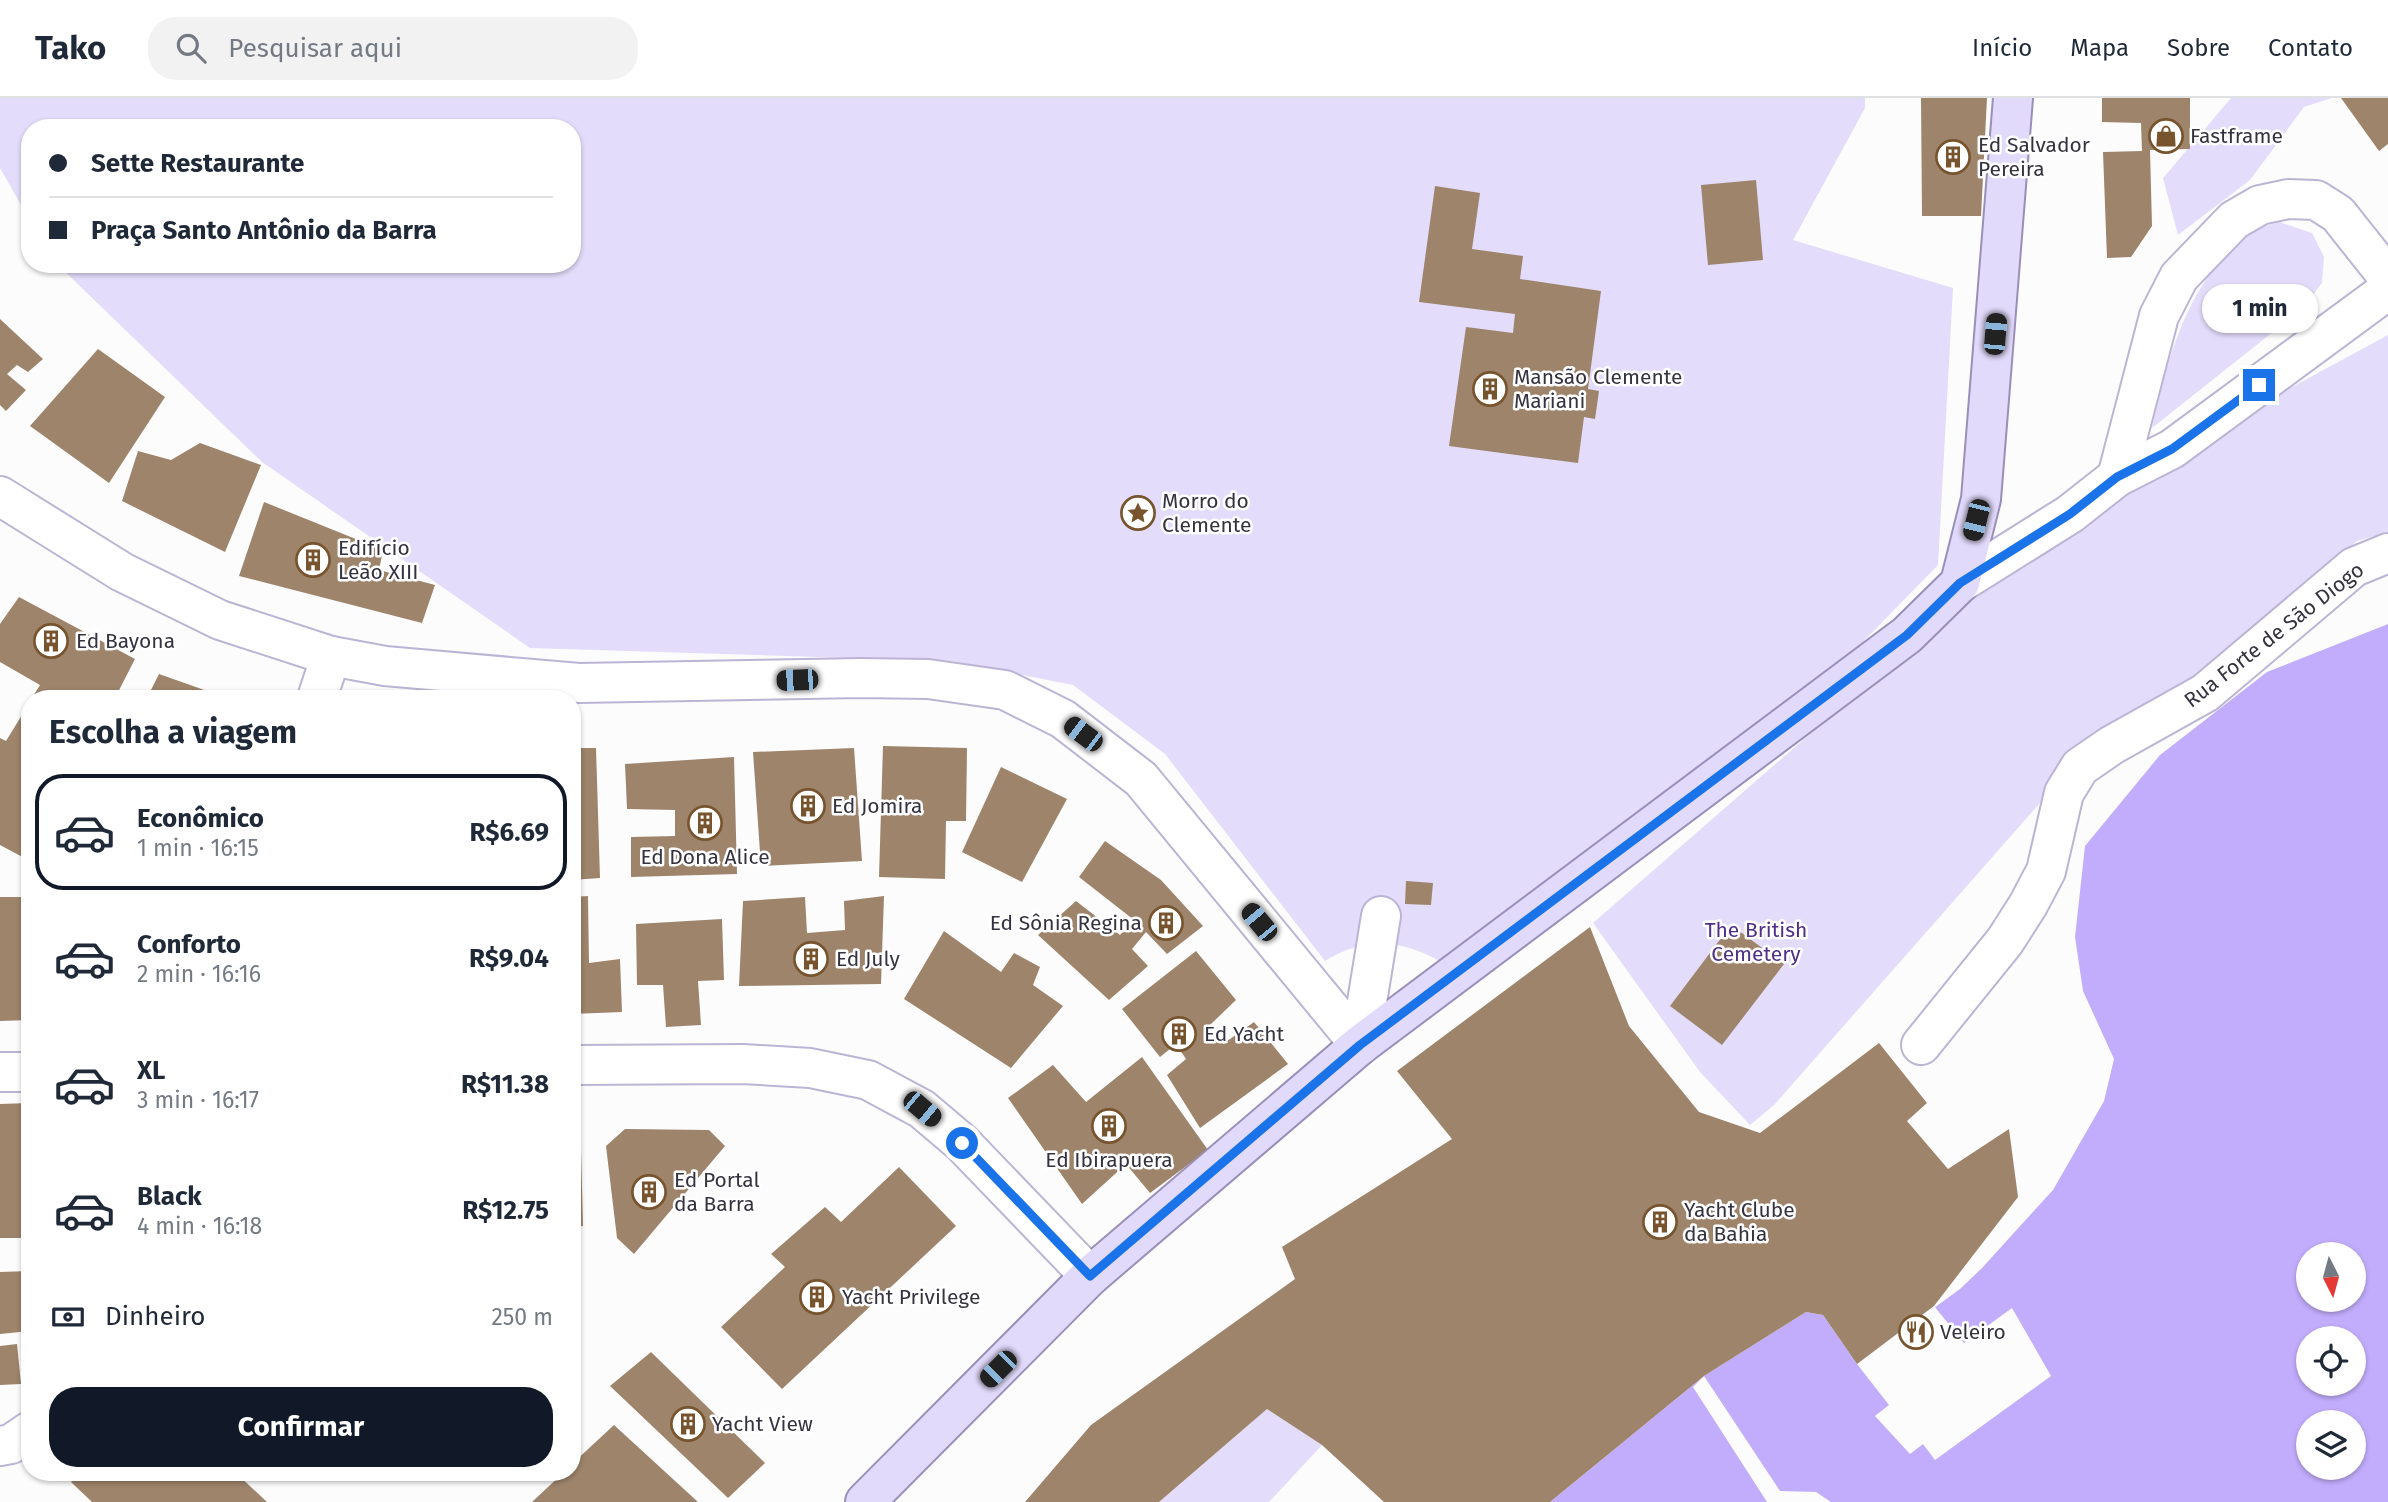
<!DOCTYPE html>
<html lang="pt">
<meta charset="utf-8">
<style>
body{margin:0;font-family:"Fira Sans",sans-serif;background:#f2f2f3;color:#1f2937;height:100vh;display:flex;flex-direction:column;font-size:26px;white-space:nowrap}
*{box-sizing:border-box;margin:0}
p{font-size:23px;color:#747a83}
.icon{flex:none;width:38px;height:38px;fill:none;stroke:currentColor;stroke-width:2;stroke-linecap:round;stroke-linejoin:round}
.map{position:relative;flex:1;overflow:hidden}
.drawer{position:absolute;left:21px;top:592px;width:560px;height:791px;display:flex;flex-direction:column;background:#fff;border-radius:28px;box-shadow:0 2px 5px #0004}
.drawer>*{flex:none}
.guide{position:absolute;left:21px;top:21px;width:560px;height:154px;border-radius:28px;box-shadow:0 2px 5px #0004;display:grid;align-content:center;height:154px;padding:0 28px;background:#fff}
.needle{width:46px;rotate:174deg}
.controls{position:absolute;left:2296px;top:1144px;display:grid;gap:14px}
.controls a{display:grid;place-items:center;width:70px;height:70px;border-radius:50%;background:#fff;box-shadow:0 2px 5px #0004;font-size:35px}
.end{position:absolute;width:32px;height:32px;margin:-16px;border:9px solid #1a73e8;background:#fff;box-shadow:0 0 0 4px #fff}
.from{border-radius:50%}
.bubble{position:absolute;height:49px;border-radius:24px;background:#fff;box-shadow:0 2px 5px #0004;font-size:23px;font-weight:700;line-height:49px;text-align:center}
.car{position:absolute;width:21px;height:42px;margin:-21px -10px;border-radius:9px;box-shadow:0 0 5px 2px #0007;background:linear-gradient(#222 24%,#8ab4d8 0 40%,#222 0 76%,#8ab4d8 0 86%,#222 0)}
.guide b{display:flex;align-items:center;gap:24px;height:66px;font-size:26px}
.guide b+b{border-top:2px solid #e0e1e3}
.guide i{width:18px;height:18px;background:#1f2937}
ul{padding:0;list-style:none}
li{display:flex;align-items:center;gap:21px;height:116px;margin:0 14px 10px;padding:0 14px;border:4px solid transparent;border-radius:28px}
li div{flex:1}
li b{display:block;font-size:26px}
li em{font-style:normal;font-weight:700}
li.active{border-color:#111827}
li>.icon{width:63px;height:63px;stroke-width:1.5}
h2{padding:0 28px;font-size:32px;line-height:84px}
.pay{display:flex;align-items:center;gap:18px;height:77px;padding:0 28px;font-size:26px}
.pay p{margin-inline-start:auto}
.action{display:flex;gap:14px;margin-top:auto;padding:14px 28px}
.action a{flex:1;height:80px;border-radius:28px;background:#111827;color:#fff;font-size:28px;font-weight:700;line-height:80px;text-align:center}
header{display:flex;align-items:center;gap:42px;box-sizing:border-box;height:98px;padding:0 35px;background:#fff;border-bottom:2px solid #e0e1e3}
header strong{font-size:33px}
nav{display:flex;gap:38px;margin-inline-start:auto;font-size:24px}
.search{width:490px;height:63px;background:#f2f2f3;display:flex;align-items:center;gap:18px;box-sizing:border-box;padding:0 24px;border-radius:28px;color:#747a83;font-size:26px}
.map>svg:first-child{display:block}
</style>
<header>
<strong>Tako</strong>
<div class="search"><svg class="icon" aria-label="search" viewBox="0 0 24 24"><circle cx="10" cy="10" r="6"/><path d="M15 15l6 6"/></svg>Pesquisar aqui</div>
<nav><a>Início</a><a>Mapa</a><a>Sobre</a><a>Contato</a></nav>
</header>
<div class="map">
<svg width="2388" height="1404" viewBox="0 0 2388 1404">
<rect width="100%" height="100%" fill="#fcfcfc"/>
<g fill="#e3dcfa">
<path d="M0,0H1865V10L1793,142L1953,190L1938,467L1851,556L1445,866C1405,842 1366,837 1325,863L1165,656L1073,587L952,563L530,550L262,364L57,166H572V30H30V123L0,70Z"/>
<polygon points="2231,0 2332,0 2304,9 2250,82 2178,137 2163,80"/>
<path d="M2279,124L2312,135L2324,159L2322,185L2302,211L2152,330C2168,259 2187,183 2249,136C2257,130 2270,127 2279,124Z"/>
<polygon points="2388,237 2388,434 2357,443 2191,590 2076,664 1774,1007 1750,1027 1700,974 1593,825 1968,498 2259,307"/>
<polygon points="1267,1311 1322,1347 1269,1404 1159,1404"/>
</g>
<path fill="#c2adfc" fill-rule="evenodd" d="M2388,526V1404H1550L1704,1278L1806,1214L1823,1217L1857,1266L1960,1191L1982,1170L2053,1092L2104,1003L2114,961L2083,893L2075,839L2085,748L2160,657L2267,574ZM2308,1157H2354V1202H2308ZM2308,1241H2354V1286H2308ZM2308,1325H2354V1370H2308Z"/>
<g fill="#fcfcfc">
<polygon points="1934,1208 1964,1245 2012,1210 2051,1278 1935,1362 1923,1346 1910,1356 1875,1318 1889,1307 1857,1266"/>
<polygon points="1704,1278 1780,1393 1816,1394 1831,1404 1767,1404 1693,1289"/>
</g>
<g fill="#9d846b">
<polygon points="1921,0 1987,0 1981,118 1922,118"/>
<polygon points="2102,0 2190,0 2190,51 2150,52 2152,128 2131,159 2107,160 2103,54 2142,53 2141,25 2102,24"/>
<polygon points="2341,0 2388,0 2388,46 2379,53"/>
<polygon points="1756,82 1763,162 1708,167 1701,87"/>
<polygon points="1435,88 1480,95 1472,151 1523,158 1520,181 1601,193 1588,291 1599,293 1595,321 1584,319 1578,365 1449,348 1466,229 1513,235 1515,216 1419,204"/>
<polygon points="0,221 43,261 28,274 17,267 7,276 26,292 6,313 0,307"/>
<polygon points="98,251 165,299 109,385 30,328"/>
<polygon points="200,345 261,367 225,454 122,403 138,353 171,362"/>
<polygon points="264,404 383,452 379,472 435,487 422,525 239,478"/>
<polygon points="19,499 135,561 115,600 32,600 40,587 0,564 0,526"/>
<polygon points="159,576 227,600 135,600 138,593 149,596"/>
<polygon points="30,604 30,763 0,747 0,640 6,643"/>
<polygon points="883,648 967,650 966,723 946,723 945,781 879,779"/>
<polygon points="572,650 596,650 600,780 572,782"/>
<polygon points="854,650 862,763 761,768 753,654"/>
<polygon points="734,659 737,776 631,779 631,739 675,738 675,712 627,711 625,666"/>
<polygon points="1001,669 1067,701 1022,784 962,754"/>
<polygon points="1105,743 1161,782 1203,828 1167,856 1146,834 1132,851 1148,868 1109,902 1038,837 1076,803 1120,837 1134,822 1079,779"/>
<polygon points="1406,783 1433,785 1431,807 1405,806"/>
<polygon points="588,798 589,865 620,861 622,914 572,916 572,799"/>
<polygon points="884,798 881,886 739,888 743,803 805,799 807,835 845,832 844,803"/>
<polygon points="0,799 30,799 30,922 0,923"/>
<polygon points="722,821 724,882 698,883 701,927 666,929 663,887 637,887 636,826"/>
<polygon points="1731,827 1784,866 1722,947 1670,908"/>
<polygon points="1590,829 1629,928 1699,1014 1760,1035 1879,945 1927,1005 1907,1023 1948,1071 2009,1031 2018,1099 1934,1208 1857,1266 1823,1217 1806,1214 1704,1278 1550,1404 1384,1404 1322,1347 1267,1311 1159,1404 1025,1404 1091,1327 1295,1181 1282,1149 1452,1041 1397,973"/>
<polygon points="944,833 1001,874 1014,855 1040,869 1033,887 1063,908 1011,970 904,901"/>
<polygon points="1196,853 1236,902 1210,927 1223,946 1254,924 1288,966 1200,1030 1167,977 1186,961 1176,946 1160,959 1122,911"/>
<polygon points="1142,959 1208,1052 1150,1095 1126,1066 1082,1106 1008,1000 1053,967 1086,1004"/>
<polygon points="30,1005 30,1140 0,1140 0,1006"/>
<polygon points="572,1013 580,1013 583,1128 572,1129"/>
<polygon points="625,1031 709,1032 725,1048 634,1156 617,1140 606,1048"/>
<polygon points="899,1069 956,1128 782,1291 721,1229 785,1169 771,1156 825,1109 841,1124"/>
<polygon points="30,1173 30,1233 0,1236 0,1174"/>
<polygon points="17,1246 21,1286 0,1287 0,1248"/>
<polygon points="651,1254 765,1365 728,1400 610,1288"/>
<polygon points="614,1327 698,1404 532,1404 564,1374 572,1374 572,1366"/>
<polygon points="81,1374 235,1374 267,1404 92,1404 71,1384"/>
</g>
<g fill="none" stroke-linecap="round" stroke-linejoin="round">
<g stroke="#bcb4d5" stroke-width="42">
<g id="minor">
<polyline points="2117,379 2159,218 2179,179 2234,122 2260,107 2288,101 2316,102 2338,116 2388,179"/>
<polyline points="0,398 122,474 220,522 331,558 385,568 579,585 861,580 928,581 1005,592 1063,621 1141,681 1360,947"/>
<polyline points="1960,485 2070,416 2117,379 2172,351 2388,192"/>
<polyline points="317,600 331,558"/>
<polyline points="1360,947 1381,818"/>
<polyline points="1921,947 2005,843 2028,807 2046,773 2064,695 2080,669 2112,647 2205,595 2354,469 2388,455"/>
<polyline points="572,967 743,966 810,970 868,982 922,1011 962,1045 1090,1178"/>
<polyline points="0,974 30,974"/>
<polyline points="0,1348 11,1346 30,1333"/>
</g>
</g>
<g stroke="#998fb8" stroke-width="42">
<polyline id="major" points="865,1404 1090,1178 1360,947 1907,537 1960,485 1981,401 2013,0"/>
</g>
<use href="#minor" stroke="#fff" stroke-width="38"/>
<use href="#major" stroke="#e2dafb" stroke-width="38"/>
</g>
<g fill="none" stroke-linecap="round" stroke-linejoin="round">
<polyline stroke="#1a73e8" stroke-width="9" points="962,1045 1090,1178 1360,947 1907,537 1960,485 2070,416 2117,379 2172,351 2259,287"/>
</g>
<defs>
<g id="shop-ring" transform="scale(1.75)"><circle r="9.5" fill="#fff" stroke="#77542d" stroke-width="1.5"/><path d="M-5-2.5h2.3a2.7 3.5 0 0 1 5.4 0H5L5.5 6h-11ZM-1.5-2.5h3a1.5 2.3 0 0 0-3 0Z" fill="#77542d"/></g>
<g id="building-ring" transform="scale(1.75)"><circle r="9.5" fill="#fff" stroke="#77542d" stroke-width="1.5"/><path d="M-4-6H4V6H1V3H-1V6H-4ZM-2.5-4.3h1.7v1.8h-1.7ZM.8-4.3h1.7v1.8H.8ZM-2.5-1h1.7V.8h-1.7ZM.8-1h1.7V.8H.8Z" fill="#77542d"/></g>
<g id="sight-ring" transform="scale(1.75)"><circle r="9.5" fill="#fff" stroke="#77542d" stroke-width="1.5"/><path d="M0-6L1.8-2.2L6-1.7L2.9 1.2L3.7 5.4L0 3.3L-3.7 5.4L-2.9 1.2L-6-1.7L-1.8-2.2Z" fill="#77542d"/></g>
<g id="restaurant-ring" transform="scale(1.75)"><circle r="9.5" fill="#fff" stroke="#77542d" stroke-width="1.5"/><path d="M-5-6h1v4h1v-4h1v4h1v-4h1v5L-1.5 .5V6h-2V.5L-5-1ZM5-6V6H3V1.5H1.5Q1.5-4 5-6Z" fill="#77542d"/></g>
</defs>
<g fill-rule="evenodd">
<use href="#shop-ring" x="2166" y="38"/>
<use href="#building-ring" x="1953" y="59"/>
<use href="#building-ring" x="1490" y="291"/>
<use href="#sight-ring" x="1138" y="415"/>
<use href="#building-ring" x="313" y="462"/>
<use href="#building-ring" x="51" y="543"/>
<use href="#building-ring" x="808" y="708"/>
<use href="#building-ring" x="705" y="725"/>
<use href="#building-ring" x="1166" y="825"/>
<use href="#building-ring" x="811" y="861"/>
<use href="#building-ring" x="1179" y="936"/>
<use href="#building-ring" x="1109" y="1028"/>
<use href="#building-ring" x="649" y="1094"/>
<use href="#building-ring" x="1660" y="1124"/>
<use href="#building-ring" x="817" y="1199"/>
<use href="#restaurant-ring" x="1916" y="1234"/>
<use href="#building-ring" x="688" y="1326"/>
</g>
<g text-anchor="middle" stroke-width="5" stroke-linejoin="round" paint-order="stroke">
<g font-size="21" fill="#363340" stroke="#fff" text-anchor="start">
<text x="2190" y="45">Fastframe</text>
<text x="1978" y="54">Ed Salvador<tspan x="1978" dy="24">Pereira</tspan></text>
<text x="1514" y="286">Mansão Clemente<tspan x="1514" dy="24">Mariani</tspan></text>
<text x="1162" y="410">Morro do<tspan x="1162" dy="24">Clemente</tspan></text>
<text x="338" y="457">Edifício<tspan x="338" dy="24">Leão XIII</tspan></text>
<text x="76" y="550">Ed Bayona</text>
<text x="832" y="715">Ed Jomira</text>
<text x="705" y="766" text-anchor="middle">Ed Dona Alice</text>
<text x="1142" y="832" text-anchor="end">Ed Sônia Regina</text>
<text x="836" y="868">Ed July</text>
<text x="1204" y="943">Ed Yacht</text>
<text x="1109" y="1069" text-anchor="middle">Ed Ibirapuera</text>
<text x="674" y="1089">Ed Portal<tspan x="674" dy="24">da Barra</tspan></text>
<text x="1684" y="1119">Yacht Clube<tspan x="1684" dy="24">da Bahia</tspan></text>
<text x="842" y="1206">Yacht Privilege</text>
<text x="1940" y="1241">Veleiro</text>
<text x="712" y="1333">Yacht View</text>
</g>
<g font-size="21" fill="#363340" stroke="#fff">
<text transform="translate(2274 537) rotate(-38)" y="7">Rua Forte de São Diogo</text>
</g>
<g font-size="21" fill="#4f2f87" stroke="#fff">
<text x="1756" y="839">The British<tspan x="1756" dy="24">Cemetery</tspan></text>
</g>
</g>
</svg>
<div class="controls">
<a><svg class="needle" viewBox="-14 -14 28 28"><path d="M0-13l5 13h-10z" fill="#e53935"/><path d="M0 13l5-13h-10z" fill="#747a83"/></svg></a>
<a><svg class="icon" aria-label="locate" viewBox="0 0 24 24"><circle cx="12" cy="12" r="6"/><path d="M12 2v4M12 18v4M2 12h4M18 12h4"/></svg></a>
<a><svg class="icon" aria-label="layers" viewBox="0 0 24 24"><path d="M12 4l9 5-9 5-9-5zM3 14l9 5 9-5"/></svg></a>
</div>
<i class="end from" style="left:962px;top:1045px"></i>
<i class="end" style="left:2259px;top:287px"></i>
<div class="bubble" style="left:2202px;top:186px;width:116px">1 min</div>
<i class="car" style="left:1995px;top:236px;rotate:5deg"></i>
<i class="car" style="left:1976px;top:422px;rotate:194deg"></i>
<i class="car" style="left:797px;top:582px;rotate:268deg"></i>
<i class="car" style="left:1083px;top:636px;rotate:307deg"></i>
<i class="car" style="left:1259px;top:824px;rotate:320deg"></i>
<i class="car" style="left:922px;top:1011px;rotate:130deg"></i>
<i class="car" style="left:998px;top:1271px;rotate:225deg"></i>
<div class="guide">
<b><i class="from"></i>Sette Restaurante</b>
<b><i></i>Praça Santo Antônio da Barra</b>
</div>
<section class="drawer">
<h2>Escolha a viagem</h2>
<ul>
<li class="active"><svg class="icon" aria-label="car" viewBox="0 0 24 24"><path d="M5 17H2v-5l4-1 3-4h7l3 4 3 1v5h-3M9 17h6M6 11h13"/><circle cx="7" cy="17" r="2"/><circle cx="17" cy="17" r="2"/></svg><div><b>Econômico</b><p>1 min · 16:15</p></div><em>R$6.69</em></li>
<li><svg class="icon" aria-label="car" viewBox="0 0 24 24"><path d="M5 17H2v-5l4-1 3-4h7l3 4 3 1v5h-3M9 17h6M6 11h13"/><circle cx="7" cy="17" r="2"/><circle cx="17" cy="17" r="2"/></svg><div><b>Conforto</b><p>2 min · 16:16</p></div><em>R$9.04</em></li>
<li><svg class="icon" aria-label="car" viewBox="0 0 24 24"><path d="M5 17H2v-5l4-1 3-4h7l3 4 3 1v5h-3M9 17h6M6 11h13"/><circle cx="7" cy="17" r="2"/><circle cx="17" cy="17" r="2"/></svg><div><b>XL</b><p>3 min · 16:17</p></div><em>R$11.38</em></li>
<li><svg class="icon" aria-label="car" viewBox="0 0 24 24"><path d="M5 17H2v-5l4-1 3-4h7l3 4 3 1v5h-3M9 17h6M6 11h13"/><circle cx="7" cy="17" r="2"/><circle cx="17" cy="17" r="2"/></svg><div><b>Black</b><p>4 min · 16:18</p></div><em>R$12.75</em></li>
</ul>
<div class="pay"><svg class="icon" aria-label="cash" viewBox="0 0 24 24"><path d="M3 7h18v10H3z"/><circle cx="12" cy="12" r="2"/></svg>Dinheiro<p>250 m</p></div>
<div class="action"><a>Confirmar</a></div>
</section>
</div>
